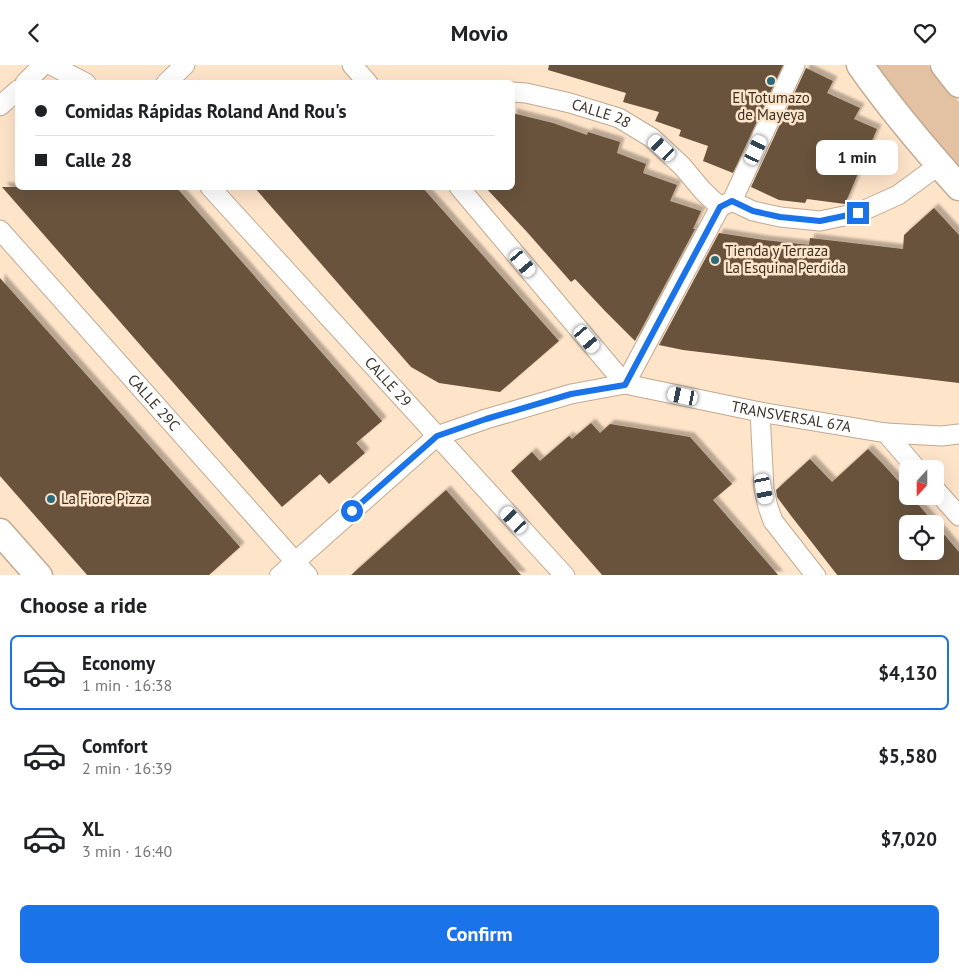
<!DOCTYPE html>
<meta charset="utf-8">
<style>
body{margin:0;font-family:"PT Sans",sans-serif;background:#f2f2f2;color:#202124;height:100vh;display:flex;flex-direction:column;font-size:19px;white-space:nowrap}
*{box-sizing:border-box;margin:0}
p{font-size:16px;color:#757577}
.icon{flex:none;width:28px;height:28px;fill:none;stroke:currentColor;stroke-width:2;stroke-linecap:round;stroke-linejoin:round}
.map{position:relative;height:510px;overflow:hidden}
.sheet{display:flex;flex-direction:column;background:#fff;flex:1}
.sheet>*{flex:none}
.hud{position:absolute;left:15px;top:15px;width:500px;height:110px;border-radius:8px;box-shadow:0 5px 20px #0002;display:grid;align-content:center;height:110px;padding:0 20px;background:#fff}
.needle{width:32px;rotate:201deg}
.controls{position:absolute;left:899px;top:395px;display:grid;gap:10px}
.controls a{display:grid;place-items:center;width:45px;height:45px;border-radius:8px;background:#fff;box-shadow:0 5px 20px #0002;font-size:25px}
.end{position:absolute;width:22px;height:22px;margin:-11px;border:6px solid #1a73e8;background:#fff;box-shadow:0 0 0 2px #fff}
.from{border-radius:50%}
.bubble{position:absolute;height:35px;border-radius:8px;background:#fff;box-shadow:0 5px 20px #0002;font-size:16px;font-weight:800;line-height:35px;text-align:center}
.car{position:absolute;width:15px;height:30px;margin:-15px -8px;border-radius:6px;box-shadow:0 0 4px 1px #0007;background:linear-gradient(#fff 24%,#345 0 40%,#fff 0 76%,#345 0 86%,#fff 0)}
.hud b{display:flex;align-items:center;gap:18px;height:48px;font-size:19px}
.hud b+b{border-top:1px solid #e0e0e0}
.hud i{width:12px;height:12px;background:#202124}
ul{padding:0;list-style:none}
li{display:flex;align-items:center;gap:15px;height:75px;margin:0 10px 8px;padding:0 10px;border:2px solid transparent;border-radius:8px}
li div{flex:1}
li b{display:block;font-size:19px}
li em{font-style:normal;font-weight:800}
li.current{border-color:#1a73e8}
li>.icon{width:45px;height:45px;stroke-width:1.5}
h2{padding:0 20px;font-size:22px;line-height:60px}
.primary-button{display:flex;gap:10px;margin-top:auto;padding:10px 20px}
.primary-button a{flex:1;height:58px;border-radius:8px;background:#1a73e8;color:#fff;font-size:20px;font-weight:800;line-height:58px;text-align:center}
header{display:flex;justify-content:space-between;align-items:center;height:65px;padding:0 20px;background:#fff;font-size:22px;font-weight:800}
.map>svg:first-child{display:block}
</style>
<header><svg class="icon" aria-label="back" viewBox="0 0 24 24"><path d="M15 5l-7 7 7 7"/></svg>Movio<svg class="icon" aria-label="heart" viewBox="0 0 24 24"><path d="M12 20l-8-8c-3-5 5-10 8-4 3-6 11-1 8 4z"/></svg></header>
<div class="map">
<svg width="959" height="511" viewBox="0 0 959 511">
<defs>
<filter id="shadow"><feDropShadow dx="4.5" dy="-4.5" stdDeviation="1" flood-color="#0004"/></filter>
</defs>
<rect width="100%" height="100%" fill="#fee4c9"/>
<polygon fill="#e2c2a2" points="877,0 928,0 959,37 959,104 907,40"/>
<g fill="#69533c" filter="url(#shadow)">
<polygon points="549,0 783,0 733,108 703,96 708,81 679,71 681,65 655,56 659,47 623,37 626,28 548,5"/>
<polygon points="806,3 833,16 827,28 860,43 854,54 877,64 845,139 807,134 805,138 779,135 751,122"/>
<polygon points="512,48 553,58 587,70 588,67 620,77 617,88 646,99 643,108 677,120 670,136 701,146 693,164 695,164 635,276 605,246 575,214 571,217 527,167 485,122 512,122"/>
<polygon points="2,122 176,122 382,356 356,378 365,388 329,419 320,409 282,442"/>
<polygon points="254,122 422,122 559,276 500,327 439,318 411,302"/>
<polygon points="934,143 959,170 959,318 683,285 659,280 719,168 764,175 809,180 810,173 903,184 904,170"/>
<polygon points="0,213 240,482 208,511 88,511 0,411"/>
<polygon points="591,358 600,368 610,359 690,372 732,419 713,435 779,511 603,511 511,406 532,387 540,396 569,371 572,374"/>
<polygon points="868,384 882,398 908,427 908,431 911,431 935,459 908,459 908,486 935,486 935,459 959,487 959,511 838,511 792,452 777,432 776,425 810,394 832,417"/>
<polygon points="446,425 522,511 350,511 419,449"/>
</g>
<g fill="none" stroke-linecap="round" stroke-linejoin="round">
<g stroke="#c2a990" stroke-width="21">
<g id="street">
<polyline points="51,0 86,18"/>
<polyline points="352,0 368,18"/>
<polyline points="25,18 43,0"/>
<polyline points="166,18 185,0"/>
<path id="s1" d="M512,27L526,28L570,38L619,53L652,73L682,101L703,126L720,142L732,136L753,146L780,152L820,156L858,148L898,130L939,100"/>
<polyline points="0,41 18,25"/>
<path id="s2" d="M210,122L565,511"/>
<polyline points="459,122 625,319"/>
<polyline points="732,136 795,0"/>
<path id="s3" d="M0,165L308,511"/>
<polyline points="625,319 720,142"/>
<polyline points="760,347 764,424 768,442 773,456 816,511"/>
<polyline points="886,368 917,404"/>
<polyline points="935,424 959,451"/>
<path id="s4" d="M279,511L437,371L486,354L571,329L625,319L760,347L886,368L942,371L959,369"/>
</g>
</g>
<g stroke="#c2a990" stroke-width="29">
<g id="secondary">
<path d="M860,0C890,43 924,83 959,122"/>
<polyline points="944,0 959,19"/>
<polyline points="0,467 39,511"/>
</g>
</g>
<use href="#street" stroke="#fff" stroke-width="19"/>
<use href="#secondary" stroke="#fff" stroke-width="26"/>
</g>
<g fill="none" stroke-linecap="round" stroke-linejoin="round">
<polyline stroke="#1a73e8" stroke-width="6" points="352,446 437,371 486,354 571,329 625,320 720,142 732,136 753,146 780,152 820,156 858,148"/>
</g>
<g fill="#276b7c" stroke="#fee4c9" stroke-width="2">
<circle cx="771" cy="16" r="5"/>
<circle cx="715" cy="195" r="5"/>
<circle cx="51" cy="434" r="5"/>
</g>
<g text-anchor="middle" stroke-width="5" stroke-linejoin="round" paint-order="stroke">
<g font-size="15" fill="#3a3026" stroke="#fee4c9" text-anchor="start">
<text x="771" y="38" text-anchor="middle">El Totumazo<tspan x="771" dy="17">de Mayeya</tspan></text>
<text x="725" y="191">Tienda y Terraza<tspan x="725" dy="17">La Esquina Perdida</tspan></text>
<text x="61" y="439">La Fiore Pizza</text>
</g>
<g font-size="15" fill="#3a3026" stroke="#fee4c9">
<text dy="5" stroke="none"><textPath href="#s1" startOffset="92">CALLE 28</textPath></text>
<text dy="5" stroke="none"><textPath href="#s2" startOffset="264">CALLE 29</textPath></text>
<text dy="5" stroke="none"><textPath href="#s3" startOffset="231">CALLE 29C</textPath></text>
<text dy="5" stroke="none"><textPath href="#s4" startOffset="576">TRANSVERSAL 67A</textPath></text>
</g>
</g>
</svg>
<div class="controls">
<a><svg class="needle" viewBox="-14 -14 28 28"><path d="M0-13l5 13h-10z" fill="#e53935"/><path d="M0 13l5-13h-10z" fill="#757577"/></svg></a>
<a><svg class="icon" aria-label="locate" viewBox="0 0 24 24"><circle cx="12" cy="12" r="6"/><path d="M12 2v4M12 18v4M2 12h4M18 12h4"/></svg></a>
</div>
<i class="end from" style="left:352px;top:446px"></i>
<i class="end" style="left:858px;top:148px"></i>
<div class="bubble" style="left:816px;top:75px;width:82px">1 min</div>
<i class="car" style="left:662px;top:83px;rotate:313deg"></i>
<i class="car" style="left:756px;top:85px;rotate:25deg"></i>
<i class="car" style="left:523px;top:198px;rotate:140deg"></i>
<i class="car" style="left:587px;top:274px;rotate:140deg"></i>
<i class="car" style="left:683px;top:331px;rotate:282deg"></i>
<i class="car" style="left:764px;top:424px;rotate:169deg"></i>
<i class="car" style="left:514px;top:455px;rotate:317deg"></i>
<div class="hud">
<b><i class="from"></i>Comidas Rápidas Roland And Rou's</b>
<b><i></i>Calle 28</b>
</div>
</div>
<section class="sheet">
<h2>Choose a ride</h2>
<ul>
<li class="current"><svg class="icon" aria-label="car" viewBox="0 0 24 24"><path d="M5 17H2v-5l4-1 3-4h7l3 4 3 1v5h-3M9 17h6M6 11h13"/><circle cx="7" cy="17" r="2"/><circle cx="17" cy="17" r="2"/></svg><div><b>Economy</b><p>1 min · 16:38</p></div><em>$4,130</em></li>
<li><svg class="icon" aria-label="car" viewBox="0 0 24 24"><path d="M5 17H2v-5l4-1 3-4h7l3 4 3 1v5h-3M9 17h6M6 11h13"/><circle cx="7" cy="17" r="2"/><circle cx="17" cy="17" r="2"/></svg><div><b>Comfort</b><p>2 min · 16:39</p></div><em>$5,580</em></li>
<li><svg class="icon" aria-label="car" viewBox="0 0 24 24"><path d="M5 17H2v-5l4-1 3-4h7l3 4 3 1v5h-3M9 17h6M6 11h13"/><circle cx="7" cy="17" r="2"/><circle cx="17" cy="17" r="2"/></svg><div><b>XL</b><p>3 min · 16:40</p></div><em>$7,020</em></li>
</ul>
<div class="primary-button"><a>Confirm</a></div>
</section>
